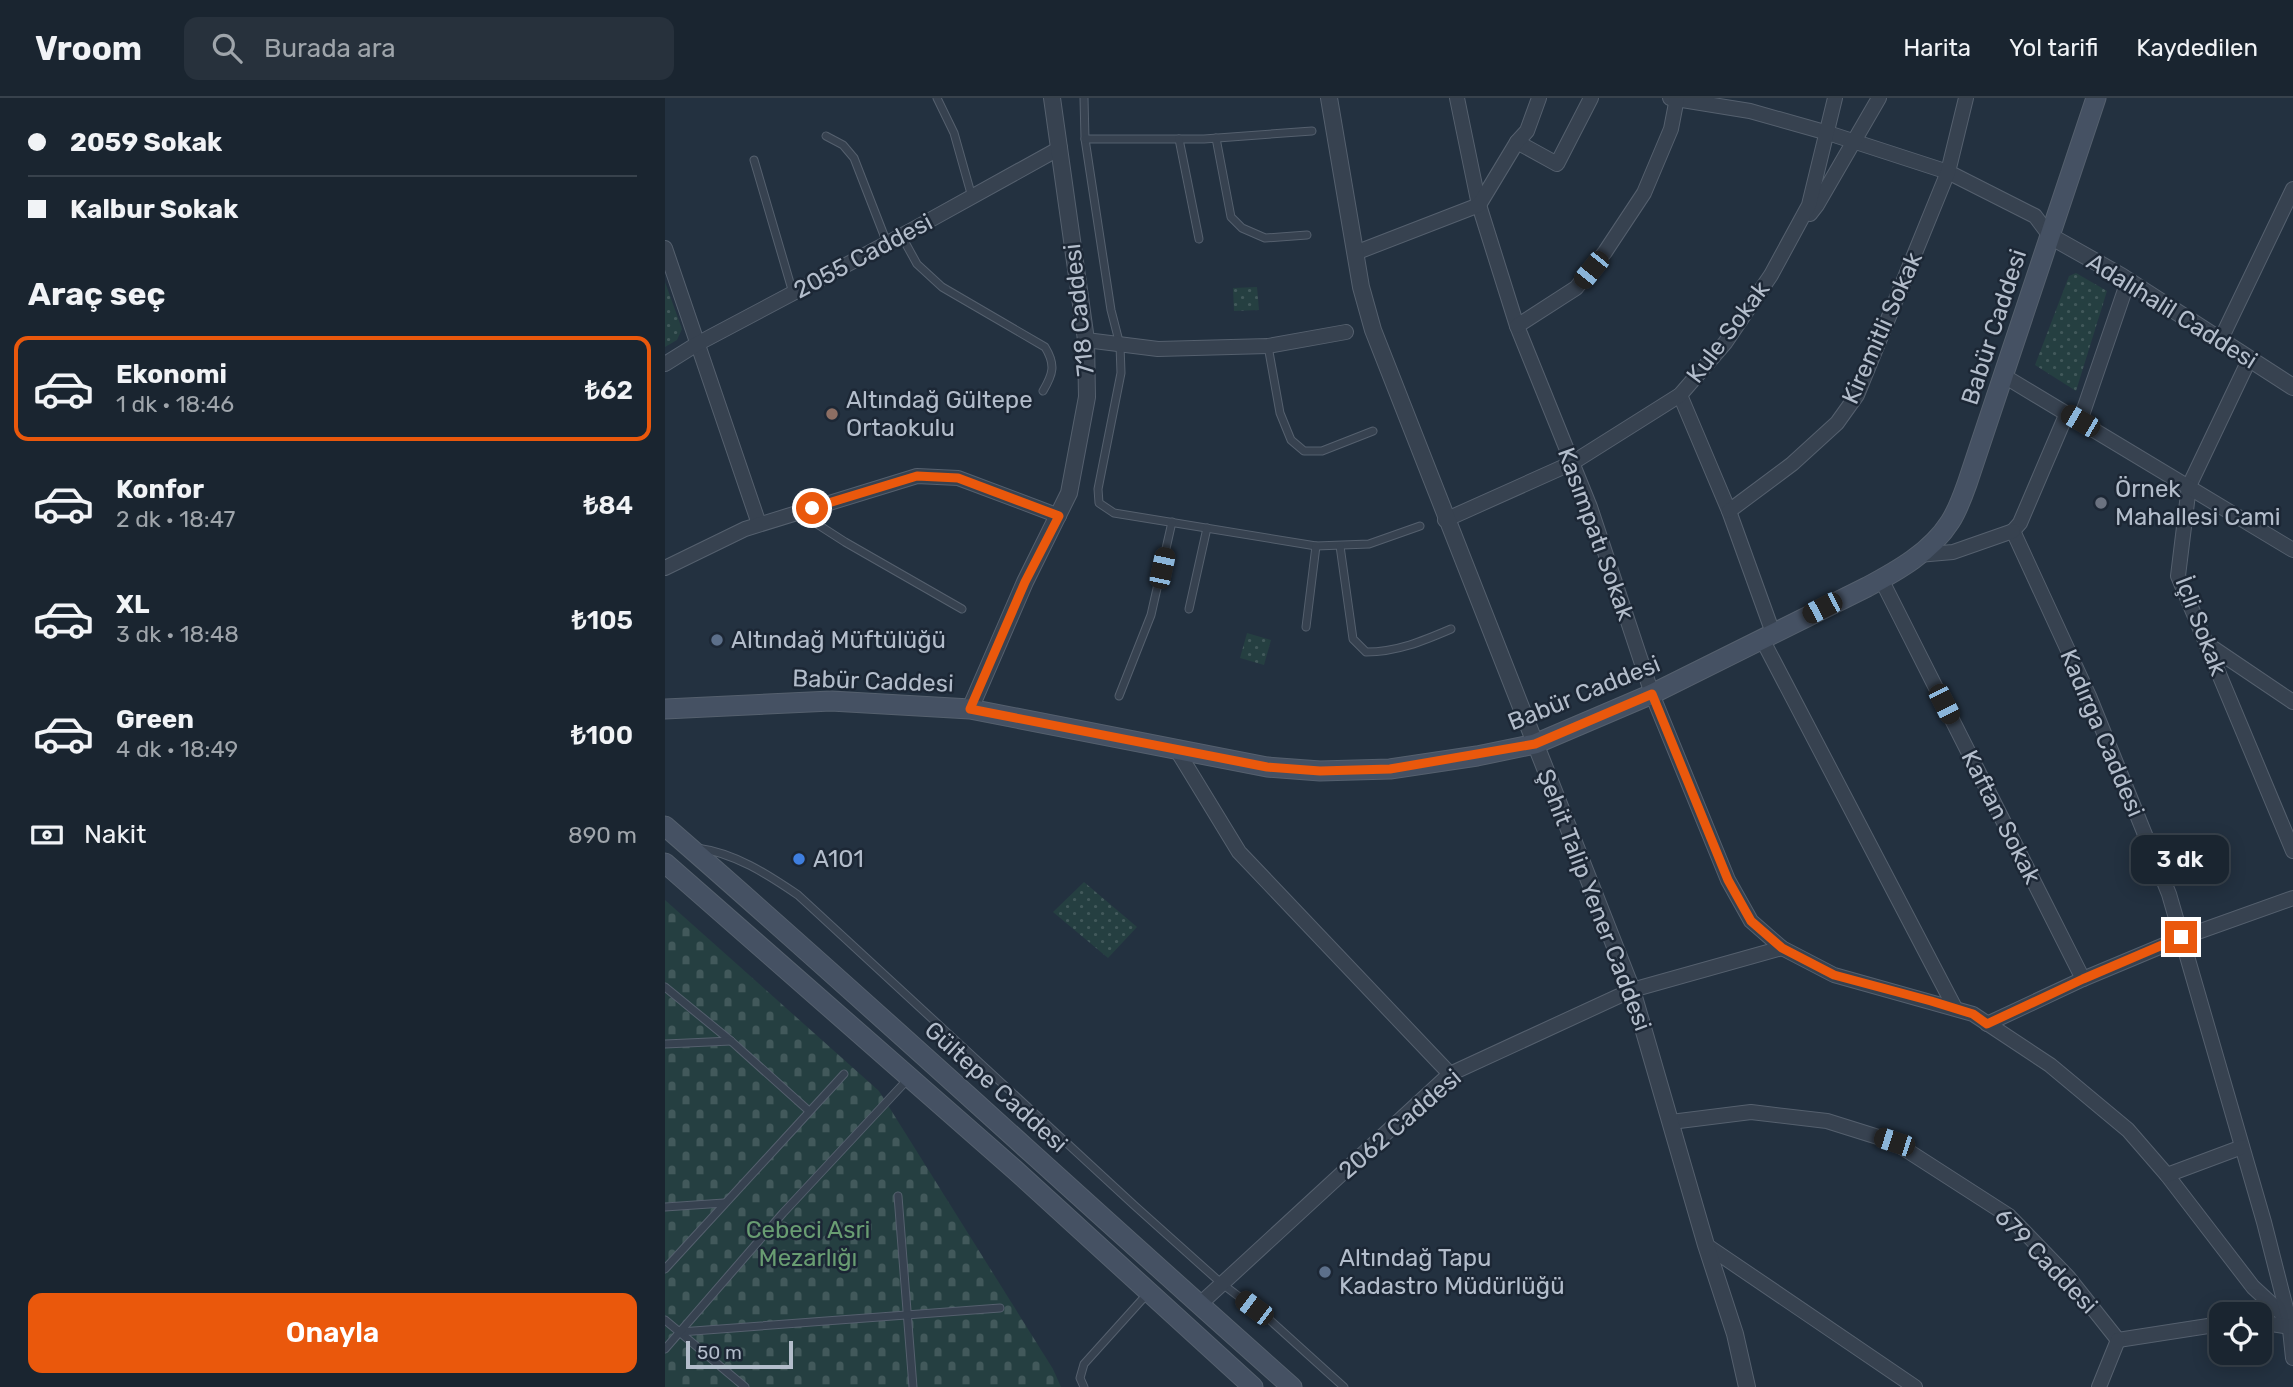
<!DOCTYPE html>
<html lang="tr">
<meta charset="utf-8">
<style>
body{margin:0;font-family:Rubik,sans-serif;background:#27313c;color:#f1f3f6;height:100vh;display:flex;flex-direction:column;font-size:26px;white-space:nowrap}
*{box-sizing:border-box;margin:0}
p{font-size:23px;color:#9fa5ab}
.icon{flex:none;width:38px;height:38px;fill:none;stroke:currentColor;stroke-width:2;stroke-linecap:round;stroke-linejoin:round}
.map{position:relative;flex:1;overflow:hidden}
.drawer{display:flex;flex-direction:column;background:#1a2530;width:665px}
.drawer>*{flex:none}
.hud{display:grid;align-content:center;height:154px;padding:0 28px;background:#1a2530}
.tools{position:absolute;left:1544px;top:1204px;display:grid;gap:14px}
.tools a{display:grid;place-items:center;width:63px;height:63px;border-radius:14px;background:#1a2530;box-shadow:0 4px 18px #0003,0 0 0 2px #38424c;font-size:35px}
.scale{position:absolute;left:21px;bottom:18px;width:107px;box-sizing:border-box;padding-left:7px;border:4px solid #b3bdcb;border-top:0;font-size:19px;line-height:24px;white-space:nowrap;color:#b3bdcb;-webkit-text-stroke:5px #1c2735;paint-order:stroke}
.end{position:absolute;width:32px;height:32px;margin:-16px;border:9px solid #ea580c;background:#fff;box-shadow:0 0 0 4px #fff}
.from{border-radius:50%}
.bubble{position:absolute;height:49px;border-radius:14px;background:#1a2530;box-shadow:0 4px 18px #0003,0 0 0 2px #38424c;font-size:23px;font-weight:600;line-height:49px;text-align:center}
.car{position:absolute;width:21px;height:42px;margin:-21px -10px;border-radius:9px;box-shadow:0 0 5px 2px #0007;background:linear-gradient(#222 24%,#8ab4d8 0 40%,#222 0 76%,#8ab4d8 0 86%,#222 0)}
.hud b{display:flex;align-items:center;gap:24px;height:66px;font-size:26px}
.hud b+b{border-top:2px solid #38424c}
.hud i{width:18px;height:18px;background:#f1f3f6}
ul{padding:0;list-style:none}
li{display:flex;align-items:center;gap:21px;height:105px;margin:0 14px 10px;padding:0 14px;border:4px solid transparent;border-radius:14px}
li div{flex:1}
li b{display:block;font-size:26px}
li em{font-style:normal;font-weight:600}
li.selected{border-color:#ea580c}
li>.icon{width:63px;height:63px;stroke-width:1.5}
h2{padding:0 28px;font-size:32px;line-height:84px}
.pay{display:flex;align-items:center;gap:18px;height:77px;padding:0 28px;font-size:26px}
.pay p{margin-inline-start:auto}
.button{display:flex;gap:14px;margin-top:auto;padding:14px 28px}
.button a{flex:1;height:80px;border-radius:14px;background:#ea580c;color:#fff;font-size:28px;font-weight:600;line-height:80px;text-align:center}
header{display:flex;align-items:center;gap:42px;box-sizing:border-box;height:98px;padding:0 35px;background:#1a2530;border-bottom:2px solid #38424c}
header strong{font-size:33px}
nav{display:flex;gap:38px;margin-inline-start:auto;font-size:24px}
.search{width:490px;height:63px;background:#27313c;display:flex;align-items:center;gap:18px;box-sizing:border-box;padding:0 24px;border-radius:14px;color:#9fa5ab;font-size:26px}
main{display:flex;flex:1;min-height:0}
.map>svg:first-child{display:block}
</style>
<header>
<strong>Vroom</strong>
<div class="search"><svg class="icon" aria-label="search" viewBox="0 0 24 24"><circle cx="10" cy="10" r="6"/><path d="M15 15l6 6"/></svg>Burada ara</div>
<nav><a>Harita</a><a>Yol tarifi</a><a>Kaydedilen</a></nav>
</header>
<main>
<section class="drawer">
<div class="hud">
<b><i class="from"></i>2059 Sokak</b>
<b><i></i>Kalbur Sokak</b>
</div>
<h2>Araç seç</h2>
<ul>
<li class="selected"><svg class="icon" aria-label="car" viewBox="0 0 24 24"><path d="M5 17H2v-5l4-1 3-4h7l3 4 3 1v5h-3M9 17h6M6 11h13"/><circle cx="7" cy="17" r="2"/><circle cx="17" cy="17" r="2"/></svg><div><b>Ekonomi</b><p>1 dk · 18:46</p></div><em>₺62</em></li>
<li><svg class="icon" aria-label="car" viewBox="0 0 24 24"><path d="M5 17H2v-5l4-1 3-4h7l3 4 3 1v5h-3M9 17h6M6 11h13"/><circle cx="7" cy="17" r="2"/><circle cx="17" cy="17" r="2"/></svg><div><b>Konfor</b><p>2 dk · 18:47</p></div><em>₺84</em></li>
<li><svg class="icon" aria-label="car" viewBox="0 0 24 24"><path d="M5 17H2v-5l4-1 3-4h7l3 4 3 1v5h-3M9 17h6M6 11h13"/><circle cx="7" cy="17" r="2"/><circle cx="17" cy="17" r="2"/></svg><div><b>XL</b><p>3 dk · 18:48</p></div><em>₺105</em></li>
<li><svg class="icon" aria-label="car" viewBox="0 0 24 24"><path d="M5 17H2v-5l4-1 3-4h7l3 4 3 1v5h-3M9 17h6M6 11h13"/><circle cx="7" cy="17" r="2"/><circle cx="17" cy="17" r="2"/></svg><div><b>Green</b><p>4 dk · 18:49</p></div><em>₺100</em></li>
</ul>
<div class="pay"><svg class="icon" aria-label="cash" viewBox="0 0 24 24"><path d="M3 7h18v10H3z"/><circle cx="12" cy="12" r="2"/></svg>Nakit<p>890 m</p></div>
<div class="button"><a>Onayla</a></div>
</section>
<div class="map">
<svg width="1628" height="1289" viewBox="0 0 1628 1289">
<defs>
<pattern id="cemetery-stones" width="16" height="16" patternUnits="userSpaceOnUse" patternTransform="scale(1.75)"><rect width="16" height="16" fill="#253f41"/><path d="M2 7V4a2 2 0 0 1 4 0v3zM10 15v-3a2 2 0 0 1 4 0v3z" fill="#42595b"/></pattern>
<pattern id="park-dots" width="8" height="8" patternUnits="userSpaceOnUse" patternTransform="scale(1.75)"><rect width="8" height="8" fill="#253f41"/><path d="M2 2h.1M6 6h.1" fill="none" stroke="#42595b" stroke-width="1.8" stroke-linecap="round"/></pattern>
</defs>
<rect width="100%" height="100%" fill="#233140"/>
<polygon fill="url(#cemetery-stones)" points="0,802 214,993 388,1271 396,1289 0,1289"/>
<g fill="url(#park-dots)">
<polygon points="1411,175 1442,193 1411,293 1370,267 1404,178"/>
<polygon points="0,184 17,231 12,242 0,249"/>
<polygon points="592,189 594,212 569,213 568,190"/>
<polygon points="582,535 606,542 599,567 575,560"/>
<polygon points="419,784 472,829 443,860 388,814"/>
</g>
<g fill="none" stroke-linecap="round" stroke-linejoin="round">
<g stroke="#55606e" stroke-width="9">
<g id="service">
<polyline points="272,0 289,35 307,99"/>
<polyline points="419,0 420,41 446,212 455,247 456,275 433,391 434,405 449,415 651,448 704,446 755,428"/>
<polyline points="161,38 178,47 189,60 222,145"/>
<polyline points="551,40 566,119 577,130 600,140 642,137"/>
<polyline points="420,41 539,41 647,33"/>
<polyline points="514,41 534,141"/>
<polyline points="89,62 128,195"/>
<path d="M236,137L252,166L277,189L380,249C391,267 388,276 378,293"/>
<polyline points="603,248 615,315 626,342 639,353 657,353 708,333"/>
<polyline points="147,411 152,426 180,444 297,511"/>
<path d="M675,448L688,541L701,554C732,554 758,543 786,531"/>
<polyline points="524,511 542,430"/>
<polyline points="641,529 651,448"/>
<polyline points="454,598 486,517 507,424"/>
<path d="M32,750C70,755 102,776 133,797L470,1108L556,1185L606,1223L679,1289"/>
<polyline points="0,889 66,943 144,1013"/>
<polyline points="0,946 66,943"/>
<polyline points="233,1098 248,1289"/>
<polyline points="0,1109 59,1105"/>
<polyline points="0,1171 179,976"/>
<polyline points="0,1222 80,1289"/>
<polyline points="15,1234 335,1210"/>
<polyline points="0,1251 118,1115 243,981"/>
<polyline points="419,1289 415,1280 419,1266 483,1195"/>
</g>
</g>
<g stroke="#55606e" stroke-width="16">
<g id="minor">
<polyline points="792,0 814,107 852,228 925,409 987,596 1063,782 1086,823 1117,850 1169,877 1308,916 1385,967 1463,1032 1502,1077 1588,1189 1624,1222"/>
<polyline points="1005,0 1085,13 1163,35 1283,74 1370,118 1385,138"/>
<polyline points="852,44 892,66 926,0"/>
<polyline points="1145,116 1152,107 1214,0"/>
<polyline points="0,150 94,426"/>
<polyline points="690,155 814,107 852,44 862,33 874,0"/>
<polyline points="852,228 911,190 940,154 979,95 1006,31 1012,0"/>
<polyline points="421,242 493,251 603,248 681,234"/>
<polyline points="1555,243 1628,91"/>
<polyline points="1584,262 1524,388 1513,478 1628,753"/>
<polyline points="0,266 32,246 247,132 395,50"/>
<polyline points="1339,278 1628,452"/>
<polyline points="1015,297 1064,413 1108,535"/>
<polyline points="1415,323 1463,183"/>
<polyline points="1064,413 1127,366 1172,325 1192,297 1283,74 1301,0"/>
<polyline points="780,422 907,365 1015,297 1060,245 1106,177 1144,107 1170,0"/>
<polyline points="1348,433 1424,598 1504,796 1599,1124 1624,1222 1628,1260"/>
<polyline points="1348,433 1355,425 1402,315"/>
<polyline points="1253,457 1288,454 1348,433"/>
<polyline points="0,470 80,431 252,378 293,380 394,418"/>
<polyline points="1216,481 1418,881"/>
<polyline points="1097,541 1290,910"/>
<polyline points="1542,546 1628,604"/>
<polyline points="513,654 574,754 785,976"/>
<polyline points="1322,926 1418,881 1516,840 1628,800"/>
<polyline points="1006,1024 1086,1014 1162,1023 1229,1044 1344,1118 1403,1179 1453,1242"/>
<polyline points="1502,1077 1577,1049"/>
<polyline points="1041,1147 1250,1289"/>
<polyline points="534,1207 785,976 967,892 1117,850"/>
<polyline points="1594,1224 1625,1229"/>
<polyline points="1453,1242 1556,1226"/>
<polyline points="1434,1289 1453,1242"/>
</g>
</g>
<g stroke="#55606e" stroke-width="18">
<g id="tertiary">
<polyline points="664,0 696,189 708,232 967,892 1041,1147 1070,1236 1082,1289"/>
<polyline points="1385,138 1456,178 1628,289"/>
<polyline points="305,611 360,484 404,395 422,299 421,242 387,0"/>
</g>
</g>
<g stroke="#55606e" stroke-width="21">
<g id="secondary">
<path d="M0,611L166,603L305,611L602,669L655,673L725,671L812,658L870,646L987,596L1202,489C1232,473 1266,454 1285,424C1293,412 1298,397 1303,383L1431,0"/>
<path d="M0,728C212,912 417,1103 627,1289"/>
<polyline points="0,765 349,1071 588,1289"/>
</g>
</g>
<use href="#service" stroke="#374250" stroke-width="7"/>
<use href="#minor" stroke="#374250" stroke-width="14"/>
<use href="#tertiary" stroke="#374250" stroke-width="16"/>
<use href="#secondary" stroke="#455163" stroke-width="19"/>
</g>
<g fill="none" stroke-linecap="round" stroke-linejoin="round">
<polyline stroke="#ea580c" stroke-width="9" points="147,410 252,378 293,380 394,418 360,484 305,611 602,669 655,673 725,671 870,646 987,596 1063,782 1086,823 1117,850 1169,877 1266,903 1308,916 1322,926 1418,881 1516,839"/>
</g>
<circle fill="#8d6e63" stroke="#1c2735" stroke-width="2.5" cx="167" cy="316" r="7"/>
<circle fill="#6b7280" stroke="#1c2735" stroke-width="2.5" cx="1436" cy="405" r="7"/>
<g fill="#5c6f8a" stroke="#1c2735" stroke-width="2.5">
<circle cx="52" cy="542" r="7"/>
<circle cx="660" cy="1174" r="7"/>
</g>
<circle fill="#3f7fe0" stroke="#1c2735" stroke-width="2.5" cx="134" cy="761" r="7"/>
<g text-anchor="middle" stroke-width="5" stroke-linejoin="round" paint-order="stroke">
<g font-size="24" fill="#b3bdcb" stroke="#1c2735">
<text transform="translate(198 158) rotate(-28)" y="8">2055 Caddesi</text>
<text transform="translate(414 212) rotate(-96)" y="8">718 Caddesi</text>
<text transform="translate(1507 213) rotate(32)" y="8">Adalıhalil Caddesi</text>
<text transform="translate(1329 229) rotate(-72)" y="8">Babür Caddesi</text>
<text transform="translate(1217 230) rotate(-66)" y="8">Kiremitli Sokak</text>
<text transform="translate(1063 234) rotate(-53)" y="8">Kule Sokak</text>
<text transform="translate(931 436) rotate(70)" y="8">Kasımpatı Sokak</text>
<text transform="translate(1536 528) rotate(69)" y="8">İçli Sokak</text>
<text transform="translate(208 583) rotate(2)" y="8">Babür Caddesi</text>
<text transform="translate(919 595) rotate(-22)" y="8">Babür Caddesi</text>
<text transform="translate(1437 635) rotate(67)" y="8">Kadırga Caddesi</text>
<text transform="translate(1336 719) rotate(63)" y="8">Kaftan Sokak</text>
<text transform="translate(929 802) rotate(69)" y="8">Şehit Talip Yener Caddesi</text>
<text transform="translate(331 989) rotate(42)" y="8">Gültepe Caddesi</text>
<text transform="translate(735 1026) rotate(-41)" y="8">2062 Caddesi</text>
<text transform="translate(1381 1163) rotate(46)" y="8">679 Caddesi</text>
</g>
<g font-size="24" fill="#b3bdcb" stroke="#1c2735" text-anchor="start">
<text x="181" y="310">Altındağ Gültepe<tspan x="181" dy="28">Ortaokulu</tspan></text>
<text x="1450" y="399">Örnek<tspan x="1450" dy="28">Mahallesi Cami</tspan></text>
<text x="66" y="550">Altındağ Müftülüğü</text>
<text x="148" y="769">A101</text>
<text x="674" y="1168">Altındağ Tapu<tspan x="674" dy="28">Kadastro Müdürlüğü</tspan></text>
</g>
<g font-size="24" fill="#699d72" stroke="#1c2735">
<text x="143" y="1140">Cebeci Asri<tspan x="143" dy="28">Mezarlığı</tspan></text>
</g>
</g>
</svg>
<div class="tools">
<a><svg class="icon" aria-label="locate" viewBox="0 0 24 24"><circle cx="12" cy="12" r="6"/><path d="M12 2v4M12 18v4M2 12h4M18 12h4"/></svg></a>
</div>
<div class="scale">50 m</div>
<i class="end from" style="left:147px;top:410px"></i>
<i class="end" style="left:1516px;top:839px"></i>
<div class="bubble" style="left:1466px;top:737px;width:98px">3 dk</div>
<i class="car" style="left:926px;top:172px;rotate:219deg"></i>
<i class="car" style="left:1415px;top:323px;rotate:300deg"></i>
<i class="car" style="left:497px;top:470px;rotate:12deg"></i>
<i class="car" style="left:1157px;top:510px;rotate:243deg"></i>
<i class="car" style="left:1279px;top:606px;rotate:153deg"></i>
<i class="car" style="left:1229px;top:1044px;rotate:288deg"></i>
<i class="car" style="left:589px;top:1210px;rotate:307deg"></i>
</div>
</main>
